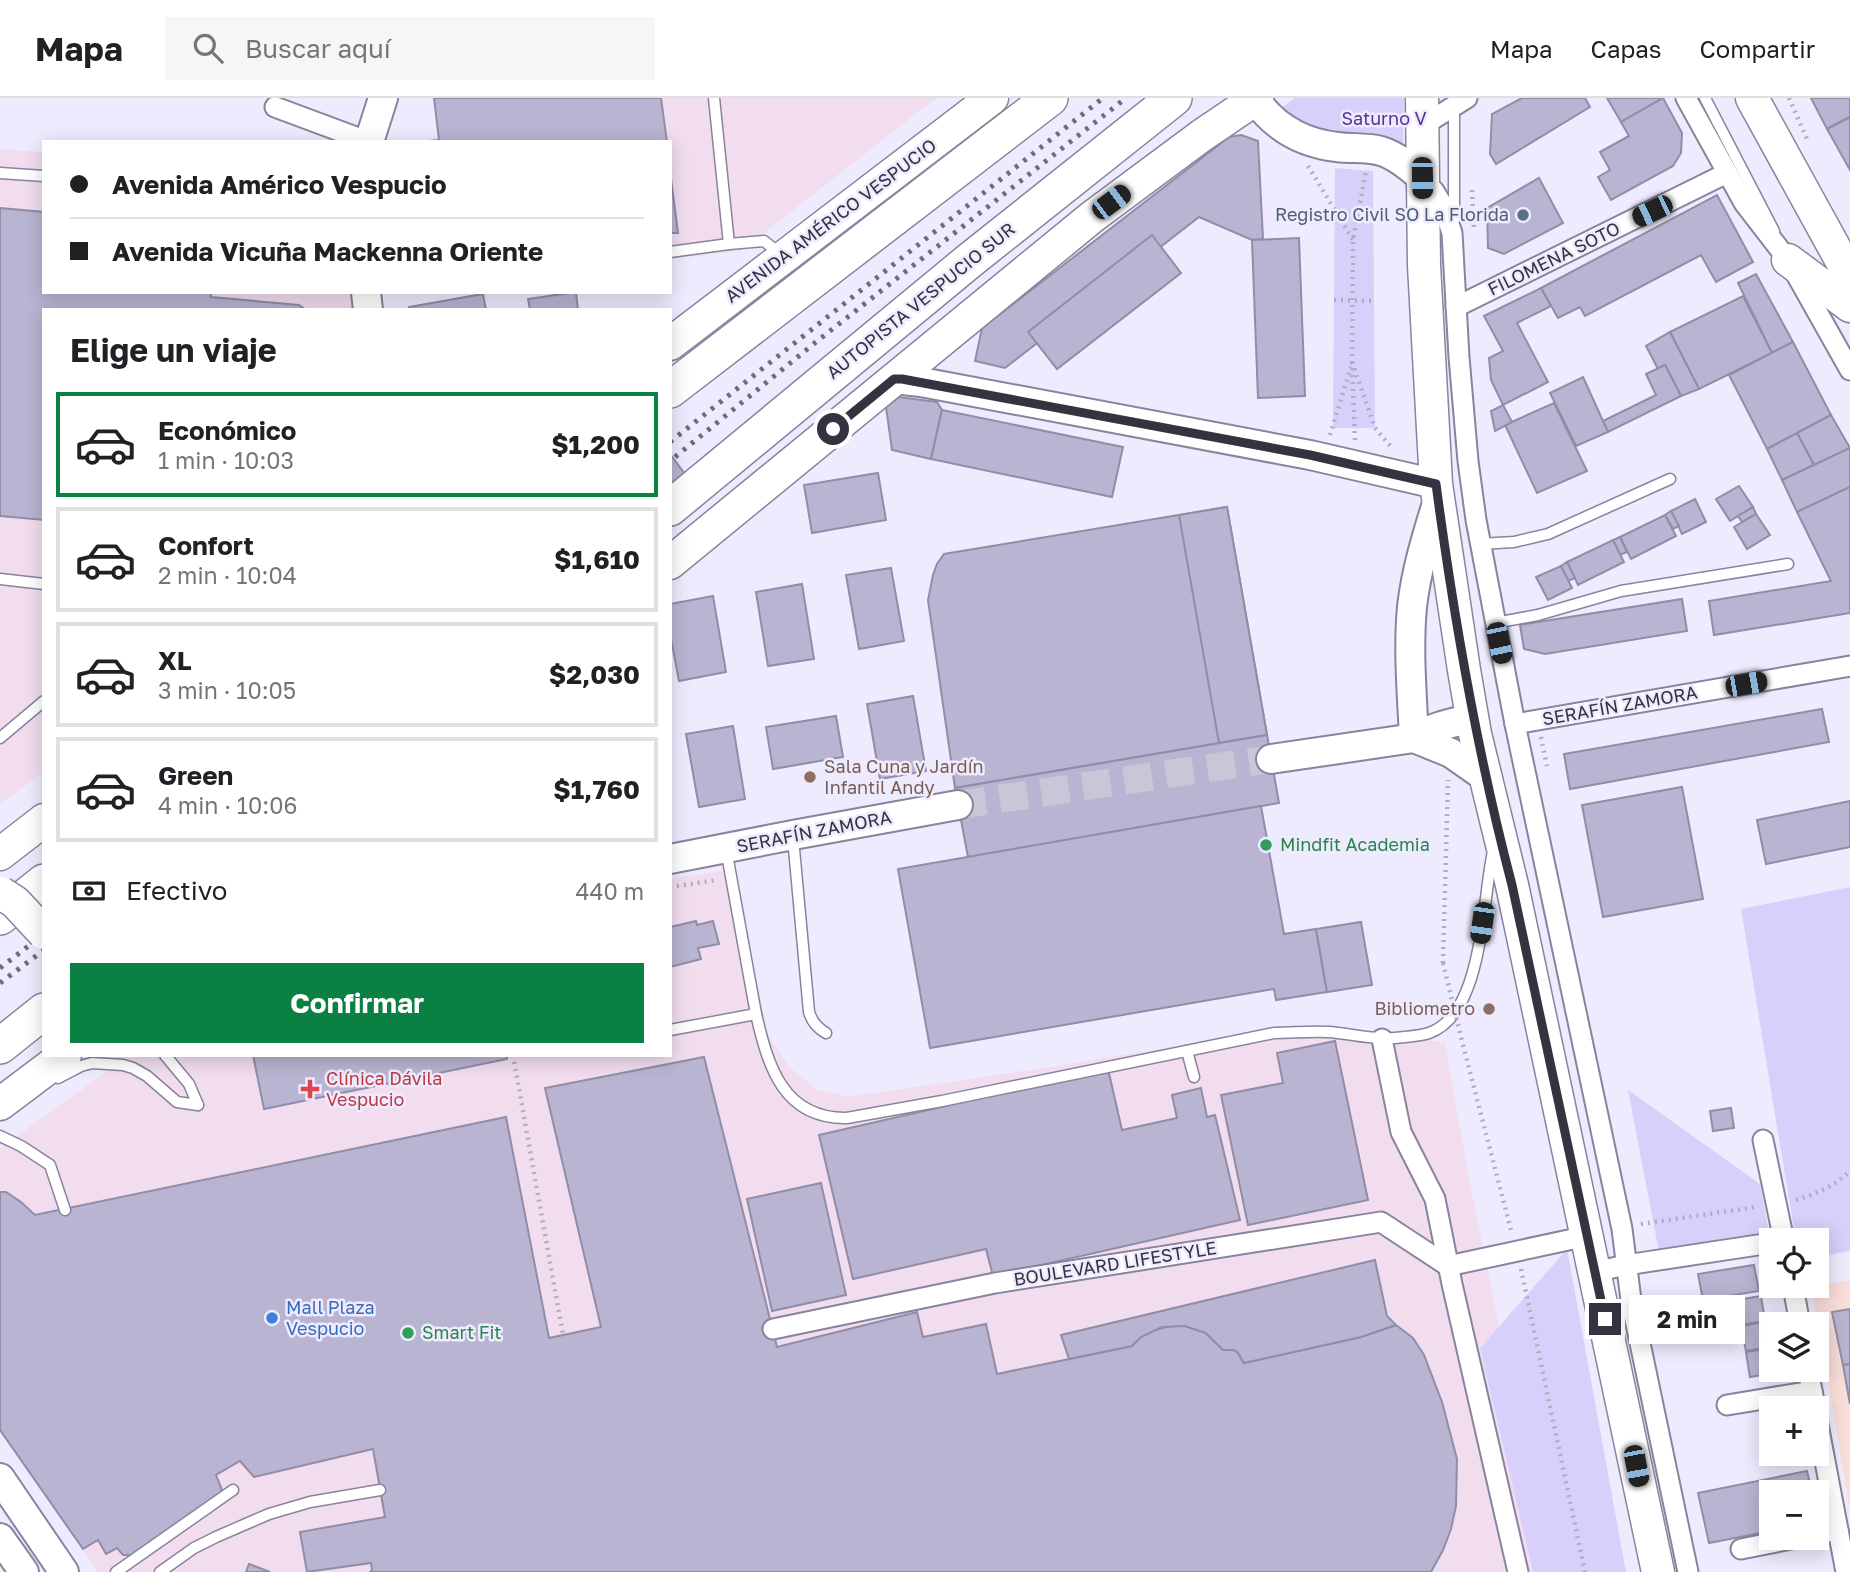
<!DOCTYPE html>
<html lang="es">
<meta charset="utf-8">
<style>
body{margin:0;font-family:"Golos Text",sans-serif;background:#f6f6f6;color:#202124;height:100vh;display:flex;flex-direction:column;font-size:26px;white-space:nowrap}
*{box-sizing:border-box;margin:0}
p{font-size:23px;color:#757577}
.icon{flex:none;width:38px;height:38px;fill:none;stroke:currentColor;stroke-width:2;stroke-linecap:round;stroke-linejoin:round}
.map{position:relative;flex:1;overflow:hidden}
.details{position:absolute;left:42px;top:210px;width:630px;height:749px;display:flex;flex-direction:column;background:#fff;border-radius:0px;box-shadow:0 4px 18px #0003}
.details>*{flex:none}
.hud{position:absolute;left:42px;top:42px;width:630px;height:154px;border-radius:0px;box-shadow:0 4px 18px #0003;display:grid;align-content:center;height:154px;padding:0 28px;background:#fff}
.tools{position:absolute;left:1759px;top:1130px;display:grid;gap:14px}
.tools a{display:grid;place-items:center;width:70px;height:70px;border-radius:0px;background:#fff;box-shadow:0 4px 18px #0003;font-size:35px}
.end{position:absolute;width:32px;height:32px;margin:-16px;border:9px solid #35333f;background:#fff;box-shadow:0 0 0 4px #fff}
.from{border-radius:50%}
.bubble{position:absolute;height:49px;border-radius:0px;background:#fff;box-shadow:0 4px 18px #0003;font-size:23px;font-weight:700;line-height:49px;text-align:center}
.car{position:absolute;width:21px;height:42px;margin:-21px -10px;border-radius:9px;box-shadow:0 0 5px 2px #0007;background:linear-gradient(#222 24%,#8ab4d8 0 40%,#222 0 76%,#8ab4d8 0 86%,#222 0)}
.hud b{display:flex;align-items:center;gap:24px;height:66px;font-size:26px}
.hud b+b{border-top:2px solid #e0e0e0}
.hud i{width:18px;height:18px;background:#202124}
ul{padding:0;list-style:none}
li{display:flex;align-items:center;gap:21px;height:105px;margin:0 14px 10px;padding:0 14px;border:4px solid #e0e0e0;border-radius:0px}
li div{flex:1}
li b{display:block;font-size:26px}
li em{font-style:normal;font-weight:700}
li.current{border-color:#0b8043}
li>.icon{width:63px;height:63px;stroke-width:1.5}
h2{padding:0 28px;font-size:32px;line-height:84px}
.pay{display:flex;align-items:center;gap:18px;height:77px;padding:0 28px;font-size:26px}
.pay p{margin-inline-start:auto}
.button{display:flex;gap:14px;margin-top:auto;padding:14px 28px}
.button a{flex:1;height:80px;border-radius:0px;background:#0b8043;color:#fff;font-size:28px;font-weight:700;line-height:80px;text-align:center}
header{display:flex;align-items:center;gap:42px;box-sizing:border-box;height:98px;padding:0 35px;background:#fff;border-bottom:2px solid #e0e0e0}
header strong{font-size:33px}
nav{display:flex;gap:38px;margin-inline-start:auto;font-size:24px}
.search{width:490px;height:63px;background:#f6f6f6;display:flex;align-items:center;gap:18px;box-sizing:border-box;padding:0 24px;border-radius:0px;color:#757577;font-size:26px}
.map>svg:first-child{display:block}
</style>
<header>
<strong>Mapa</strong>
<div class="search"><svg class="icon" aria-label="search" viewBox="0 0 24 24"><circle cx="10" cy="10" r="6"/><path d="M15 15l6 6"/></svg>Buscar aquí</div>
<nav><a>Mapa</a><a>Capas</a><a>Compartir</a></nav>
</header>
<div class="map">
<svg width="1850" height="1474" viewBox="0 0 1850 1474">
<rect width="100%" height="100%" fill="#eeebfe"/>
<g fill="#f1ddee">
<polygon points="434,0 936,0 741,153 670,161 670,44 417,44 439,41"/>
<polygon points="0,51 44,54 44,194 352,194 353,212 44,212 44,674 0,706"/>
<polygon points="733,771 768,937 789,969 816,991 848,999 1064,967 1270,932 1322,931 1387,935 1445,945 1469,1081 1499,1228 1480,1250 1533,1474 98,1474 0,1332 0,1050 109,972 118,957 670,957 670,781"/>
</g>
<polygon fill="#f8ddd9" points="1850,1183 1850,1411 1811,1188"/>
<g fill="#d7d0fa">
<polygon points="1295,0 1404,0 1403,49 1310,35 1281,10"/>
<polygon points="1335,70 1373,73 1375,330 1333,330"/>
<polygon points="1850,789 1850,1153 1817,1159 1816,1143 1796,1143 1741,811"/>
<polygon points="1628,992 1760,1086 1769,1136 1659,1154"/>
<polygon points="1567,1151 1626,1474 1533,1474 1480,1250"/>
</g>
<g fill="#b9b4d1" stroke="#918ca8" stroke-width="2">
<polygon points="434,0 661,0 667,44 417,44 439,42"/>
<polygon points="1522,0 1585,0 1590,9 1496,66 1490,56 1492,16"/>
<polygon points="1607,0 1663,0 1621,24"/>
<polygon points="1663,0 1682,35 1681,55 1673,68 1611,102 1598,79 1610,72 1600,54 1629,38 1621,24"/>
<polygon points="1811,0 1850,0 1850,19 1827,31"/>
<polygon points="1850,19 1850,72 1827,31"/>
<polygon points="1241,37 1258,43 1263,141 1252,142 1199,119 1005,270 975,263 982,230 1229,39"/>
<polygon points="670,73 678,135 670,135"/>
<polygon points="1539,80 1563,125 1504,156 1488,150 1487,110"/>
<polygon points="1717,97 1753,164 1716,184 1701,157 1585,218 1580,209 1558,220 1541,190"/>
<polygon points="0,110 44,114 44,194 211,194 211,199 299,207 306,212 44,212 44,422 0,418"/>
<polygon points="1152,137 1181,175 1057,271 1028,234"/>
<polygon points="1299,140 1305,298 1258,300 1252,142"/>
<polygon points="1756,176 1793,244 1772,255 1738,185"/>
<polygon points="1541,190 1551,208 1517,225 1548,284 1503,307 1491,282 1489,260 1503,253 1484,218"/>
<polygon points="576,194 578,212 530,212 528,201"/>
<polygon points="483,196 486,212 410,212 409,209"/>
<polygon points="1743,198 1772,255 1699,291 1670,234"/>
<polygon points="1670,234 1699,291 1681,298 1665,267 1658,271 1646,248"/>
<polygon points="1793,244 1831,317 1767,351 1729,277"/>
<polygon points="1665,267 1681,298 1608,334 1603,323 1656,297 1646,276"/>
<polygon points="1583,279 1608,334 1576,348 1550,295"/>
<polygon points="899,299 937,304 942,312 931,361 892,352 886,309"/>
<polygon points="1554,305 1587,373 1537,395 1505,327"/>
<polygon points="1503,307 1512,324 1495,333 1491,313"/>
<polygon points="942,312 1123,349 1112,399 931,361"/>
<polygon points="1831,317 1850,350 1814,367 1797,335"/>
<polygon points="1797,335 1814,367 1782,382 1767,351"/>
<polygon points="1850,350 1850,389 1797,414 1782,382"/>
<polygon points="670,356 685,376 670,387"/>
<polygon points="878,375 886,422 812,435 804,387"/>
<polygon points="1739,388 1753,409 1730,423 1716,401"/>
<polygon points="1850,389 1850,515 1714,537 1709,503 1831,483 1797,414"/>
<polygon points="1695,401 1706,424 1682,436 1671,413"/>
<polygon points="1227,409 1267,637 955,690 928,502 933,477 937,466 944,456"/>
<polygon points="1227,409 1267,637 1219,645 1179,417"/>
<polygon points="1753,409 1756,416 1742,424 1738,418"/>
<polygon points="1671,413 1679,428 1673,431 1665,417"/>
<polygon points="1756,416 1770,437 1747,451 1734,429"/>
<polygon points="1665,417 1676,438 1631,461 1620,439"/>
<polygon points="1620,439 1627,454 1620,457 1613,442"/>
<polygon points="1613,442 1624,464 1578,487 1567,464"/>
<polygon points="1567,464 1575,480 1568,483 1561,468"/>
<polygon points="1561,468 1572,490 1548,502 1536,479"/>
<polygon points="891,470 904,543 859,551 846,477"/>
<polygon points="802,486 814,561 768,568 756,494"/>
<polygon points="713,498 726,574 679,583 670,536 670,506"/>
<polygon points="1682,501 1687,533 1545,556 1524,551 1520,527"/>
<polygon points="913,598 926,673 880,681 867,606"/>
<polygon points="1822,611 1829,644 1570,691 1564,656"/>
<polygon points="836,618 843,659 773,671 766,629"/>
<polygon points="733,628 745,701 699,709 686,636"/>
<polygon points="1267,637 1279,705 968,759 955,690"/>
<polygon points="1682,689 1703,801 1603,819 1582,707"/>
<polygon points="1850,703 1850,749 1766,766 1757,722"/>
<polygon points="1261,708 1284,836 1316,831 1327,894 1276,902 1274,891 930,950 898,771"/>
<polygon points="696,823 697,827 713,823 719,846 698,850 701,861 670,869 670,829"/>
<polygon points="1361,824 1372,887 1327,894 1316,831"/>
<polygon points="1335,943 1368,1102 1248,1127 1221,997 1283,985 1277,955"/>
<polygon points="253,957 507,957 507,961 264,1011"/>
<polygon points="704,959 777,1249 917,1214 923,1239 986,1226 997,1276 1132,1248 1141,1239 1151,1233 1174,1227 1185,1228 1206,1235 1223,1252 1234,1252 1238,1255 1244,1265 1361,1239 1396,1227 1413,1240 1424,1257 1442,1304 1457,1361 1456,1408 1451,1431 1443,1452 1431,1474 370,1474 372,1472 371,1465 307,1474 300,1434 385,1419 373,1351 254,1379 240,1363 216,1377 222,1392 215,1402 135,1457 123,1457 117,1450 106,1456 98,1442 83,1451 0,1332 0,1094 6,1094 21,1104 35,1117 506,1019 549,1240 601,1229 545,990"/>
<polygon points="1108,971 1122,1032 1177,1020 1172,997 1201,990 1207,1019 1215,1017 1240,1122 993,1178 986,1151 853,1181 819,1037"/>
<polygon points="1731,1010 1734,1030 1713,1033 1710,1013"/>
<polygon points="821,1085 846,1197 772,1213 747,1101"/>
<polygon points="1375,1162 1387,1218 1396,1227 1361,1239 1244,1265 1238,1255 1234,1252 1223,1252 1206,1235 1185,1228 1162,1229 1141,1239 1132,1248 1069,1261 1061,1237"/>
<polygon points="1754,1167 1759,1193 1703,1202 1698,1176"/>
<polygon points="1761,1198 1765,1223 1741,1227 1737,1202"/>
<polygon points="1733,1199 1737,1227 1707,1231 1703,1204"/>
<polygon points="1850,1211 1850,1266 1843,1267 1832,1214"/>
<polygon points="1765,1224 1770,1249 1746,1253 1741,1228"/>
<polygon points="1770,1250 1771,1272 1774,1272 1774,1275 1750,1279 1746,1254"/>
<polygon points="1850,1266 1850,1306 1843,1267"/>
<polygon points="1807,1373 1812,1395 1771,1395 1771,1433 1709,1445 1698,1395"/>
<polygon points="249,1466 270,1474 246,1474"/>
</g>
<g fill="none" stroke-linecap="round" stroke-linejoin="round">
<polyline stroke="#c9c6d8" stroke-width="28" stroke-dasharray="28 14" stroke-linecap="butt" points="958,707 1271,661"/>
<g stroke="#88839e" stroke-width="13">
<g id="lane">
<polyline points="714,0 729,146 764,143 779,155"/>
<polyline points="1705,0 1774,133"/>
<polyline points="0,75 44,78"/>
<polyline points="1454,122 1454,8"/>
<polyline points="670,154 729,146"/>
<polyline points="1480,446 1514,444 1548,436 1670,381"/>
<polyline points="0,481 44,486"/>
<polyline points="1495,525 1538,517 1621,493 1788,466"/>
<polyline points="0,640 44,603"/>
<path d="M793,740L809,914C812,924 817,930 826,935"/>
<path d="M756,916C768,968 783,1021 847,1020L942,1003L1274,935C1292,935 1310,933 1328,934C1346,935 1363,940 1381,940C1391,941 1420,938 1429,935C1484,916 1482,801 1493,754"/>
<polyline points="670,932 756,916 726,751"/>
<polyline points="1187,953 1194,979"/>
<polyline points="165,957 189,986 198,1007"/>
<polyline points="58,980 81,968 92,965 123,967 133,970 147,978 177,1004 198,1007"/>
<polyline points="0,1038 21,1048 50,1067 65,1112"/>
<polyline points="116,1474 233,1392"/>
<polyline points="160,1474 194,1450 216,1439 269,1416 310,1404 380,1392"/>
</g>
</g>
<g stroke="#88839e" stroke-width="23">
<g id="street">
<polyline points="1686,0 1744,105 1788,162 1850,272"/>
<polyline points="275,9 369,44"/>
<polyline points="1422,28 1467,0"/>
<polyline points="1423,81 1434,93 1443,108 1452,135 1459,259 1468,363 1476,422 1515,626 1622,1131 1631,1202 1688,1474"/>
<polyline points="1456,209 1727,75"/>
<polyline points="1515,626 1850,568"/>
<polyline points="1382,941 1401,1034 1435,1101 1452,1186 1518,1474"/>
<polyline points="1763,1042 1784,1143"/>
<polyline points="1594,1174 1626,1167 1771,1145"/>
<polyline points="1793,1188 1800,1227"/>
<polyline points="773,1231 995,1185 1381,1124 1448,1168 1587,1138"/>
<polyline points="1808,1272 1814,1303"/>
<polyline points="1727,1307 1812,1293"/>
<polyline points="1816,1316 1846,1474"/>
<polyline points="1816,1436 1838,1432"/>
<polyline points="1741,1451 1796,1440"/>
</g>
</g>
<g stroke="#88839e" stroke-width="32">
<g id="secondary">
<path d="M1254,0C1274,29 1302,45 1337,49C1352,51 1366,49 1381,53C1397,58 1410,69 1422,80"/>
<polyline points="369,44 383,0"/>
<polyline points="366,194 368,212"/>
<polyline points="894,281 921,284 1310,357 1436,386"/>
<path d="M1414,640C1412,597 1408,552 1412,509C1416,473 1427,437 1438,402"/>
<polyline points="1414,640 1451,655 1484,678"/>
<path d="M1271,661L1414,640C1432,629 1452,625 1472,620"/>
<polyline points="670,761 793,737 958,707"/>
<polyline points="0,1380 64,1474"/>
<polyline points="0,1440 24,1474"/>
</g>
</g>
<g stroke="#88839e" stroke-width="35">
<g id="primary">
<polyline points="1422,0 1424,167 1436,386 1464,572 1475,636 1512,787 1658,1474"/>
<polyline points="1752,0 1850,178"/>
<polyline points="1788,162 1850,208"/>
<polyline points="670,246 992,0"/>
<polyline points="670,465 1092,119 1201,38 1257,0"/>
<polyline points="0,756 44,722"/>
<polyline points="0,1006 65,957"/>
</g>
</g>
<g stroke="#88839e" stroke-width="38">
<g id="highway">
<polyline points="670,292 1050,0"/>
<polyline points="670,410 969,163 1174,0"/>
<polyline points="0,819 44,784"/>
<polyline points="0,948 44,913"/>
</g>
</g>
<g stroke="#b0adbe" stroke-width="4.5" stroke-dasharray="2 5" stroke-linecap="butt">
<polyline points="1789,0 1807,41"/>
<polyline points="1308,68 1353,142"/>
<polyline points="1472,92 1474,132"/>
<polyline points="1334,202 1375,203"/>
<polyline points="1352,264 1375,330 1393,351"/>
<polyline points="1330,337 1351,269"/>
<polyline points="1355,342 1352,264 1353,142 1366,73"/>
<polyline points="1541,639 1547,668"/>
<polyline points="670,789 717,782"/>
<polyline points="1443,865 1448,682"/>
<polyline points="1463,947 1512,1136"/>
<polyline points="513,957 563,1237"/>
<path d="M1796,1102C1816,1096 1835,1088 1850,1073"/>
<polyline points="1641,1126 1756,1109"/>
<polyline points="1521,1171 1585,1474"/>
</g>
<use href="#lane" stroke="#fff" stroke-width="10"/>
<use href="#street" stroke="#fff" stroke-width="19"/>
<use href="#secondary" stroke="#fff" stroke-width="28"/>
<use href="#primary" stroke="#fff" stroke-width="32"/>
<use href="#highway" stroke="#fff" stroke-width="35"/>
<g stroke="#6e6c7a" stroke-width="5" stroke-dasharray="3.5 7" stroke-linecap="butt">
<polyline points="670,344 1103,0"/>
<polyline points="675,359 816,244 1126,0"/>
<polyline points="0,870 44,836"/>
<polyline points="0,885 44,852"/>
</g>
<g stroke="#88839e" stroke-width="35" stroke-linecap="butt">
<polyline id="primary-bridge" points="1,795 15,804 44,835"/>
</g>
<polyline stroke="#b0adbe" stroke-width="4.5" stroke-dasharray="2 5" stroke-linecap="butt" points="1443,865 1463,947"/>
<use href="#primary-bridge" stroke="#fff" stroke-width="32"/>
</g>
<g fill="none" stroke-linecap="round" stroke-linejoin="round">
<path stroke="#35333f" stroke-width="9" d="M833,331L894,281H902L1310,357L1436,386C1454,522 1477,654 1512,787L1605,1221"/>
</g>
<circle fill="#5c6f8a" stroke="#eeebfe" stroke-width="2.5" cx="1523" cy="117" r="7"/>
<g fill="#8d6e63" stroke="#eeebfe" stroke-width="2.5">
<circle cx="810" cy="679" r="7"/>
<circle cx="1489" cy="911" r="7"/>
</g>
<g fill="#2e9e5b" stroke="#eeebfe" stroke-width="2.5">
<circle cx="1266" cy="747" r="7"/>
<circle cx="408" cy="1235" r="7"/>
</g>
<path fill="#e0444e" stroke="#eeebfe" stroke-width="2.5" d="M306.5 980.5h7v7h7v7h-7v7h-7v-7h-7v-7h7z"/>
<circle fill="#3f7fe0" stroke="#eeebfe" stroke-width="2.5" cx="272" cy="1220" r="7"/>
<g text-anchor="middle" stroke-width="5" stroke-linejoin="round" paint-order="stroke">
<g font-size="18" fill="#533495" stroke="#eeebfe">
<text x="1384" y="27">Saturno V</text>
</g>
<g font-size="18" fill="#4e5e75" stroke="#eeebfe" text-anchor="end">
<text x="1509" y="123">Registro Civil SO La Florida</text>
</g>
<g font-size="18" fill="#35333f" stroke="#eeebfe">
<text transform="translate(831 123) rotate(-37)" y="6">AVENIDA AMÉRICO VESPUCIO</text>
<text transform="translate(1554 161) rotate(-26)" y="6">FILOMENA SOTO</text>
<text transform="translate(921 203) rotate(-39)" y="6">AUTOPISTA VESPUCIO SUR</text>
<text transform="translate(1620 608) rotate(-10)" y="6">SERAFÍN ZAMORA</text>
<text transform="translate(814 734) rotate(-11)" y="6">SERAFÍN ZAMORA</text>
<text transform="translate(1115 1166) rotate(-9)" y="6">BOULEVARD LIFESTYLE</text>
</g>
<g font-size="18" fill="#785e54" stroke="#eeebfe" text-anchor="start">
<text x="824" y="675">Sala Cuna y Jardín<tspan x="824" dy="21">Infantil Andy</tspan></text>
<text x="1475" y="917" text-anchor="end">Bibliometro</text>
</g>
<g font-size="18" fill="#27864d" stroke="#eeebfe" text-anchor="start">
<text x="1280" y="753">Mindfit Academia</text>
<text x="422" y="1241">Smart Fit</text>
</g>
<g font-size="18" fill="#be3a42" stroke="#eeebfe" text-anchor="start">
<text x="326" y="987">Clínica Dávila<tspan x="326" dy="21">Vespucio</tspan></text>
</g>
<g font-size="18" fill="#366cbe" stroke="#eeebfe" text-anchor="start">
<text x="286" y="1216">Mall Plaza<tspan x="286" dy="21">Vespucio</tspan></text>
</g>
</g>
</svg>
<div class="tools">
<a><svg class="icon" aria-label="locate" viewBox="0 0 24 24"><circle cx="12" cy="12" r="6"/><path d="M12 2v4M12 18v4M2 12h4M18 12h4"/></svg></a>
<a><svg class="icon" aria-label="layers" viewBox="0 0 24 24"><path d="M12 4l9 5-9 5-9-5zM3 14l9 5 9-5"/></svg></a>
<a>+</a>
<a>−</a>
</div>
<i class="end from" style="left:833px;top:331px"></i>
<i class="end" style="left:1605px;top:1221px"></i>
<div class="bubble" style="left:1629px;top:1197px;width:116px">2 min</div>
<i class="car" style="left:1422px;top:80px;rotate:179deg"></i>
<i class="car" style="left:1111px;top:104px;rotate:53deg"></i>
<i class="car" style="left:1652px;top:113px;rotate:244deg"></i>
<i class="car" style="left:1499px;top:545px;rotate:168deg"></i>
<i class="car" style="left:1746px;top:586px;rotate:80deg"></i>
<i class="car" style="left:1482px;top:825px;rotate:188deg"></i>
<i class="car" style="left:1636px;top:1368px;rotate:169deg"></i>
<div class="hud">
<b><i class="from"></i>Avenida Américo Vespucio</b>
<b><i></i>Avenida Vicuña Mackenna Oriente</b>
</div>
<section class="details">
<h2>Elige un viaje</h2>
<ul>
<li class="current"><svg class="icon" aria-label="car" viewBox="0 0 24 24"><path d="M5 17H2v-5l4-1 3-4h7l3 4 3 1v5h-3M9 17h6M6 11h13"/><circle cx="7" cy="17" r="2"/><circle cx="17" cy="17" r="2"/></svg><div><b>Económico</b><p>1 min · 10:03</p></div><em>$1,200</em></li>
<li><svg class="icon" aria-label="car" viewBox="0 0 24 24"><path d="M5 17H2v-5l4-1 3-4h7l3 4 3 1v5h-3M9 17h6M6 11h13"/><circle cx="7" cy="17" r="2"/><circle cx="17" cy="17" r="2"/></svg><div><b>Confort</b><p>2 min · 10:04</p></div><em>$1,610</em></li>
<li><svg class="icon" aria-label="car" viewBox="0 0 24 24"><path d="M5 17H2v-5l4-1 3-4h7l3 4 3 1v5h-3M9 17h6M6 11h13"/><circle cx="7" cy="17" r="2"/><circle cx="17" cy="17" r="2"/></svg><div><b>XL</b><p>3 min · 10:05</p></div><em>$2,030</em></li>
<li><svg class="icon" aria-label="car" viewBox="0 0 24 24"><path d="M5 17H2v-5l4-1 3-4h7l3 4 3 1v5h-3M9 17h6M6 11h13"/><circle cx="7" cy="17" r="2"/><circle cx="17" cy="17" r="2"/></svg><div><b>Green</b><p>4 min · 10:06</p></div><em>$1,760</em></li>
</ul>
<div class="pay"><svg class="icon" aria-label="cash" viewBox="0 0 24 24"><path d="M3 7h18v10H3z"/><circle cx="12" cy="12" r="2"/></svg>Efectivo<p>440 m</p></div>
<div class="button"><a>Confirmar</a></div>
</section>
</div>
